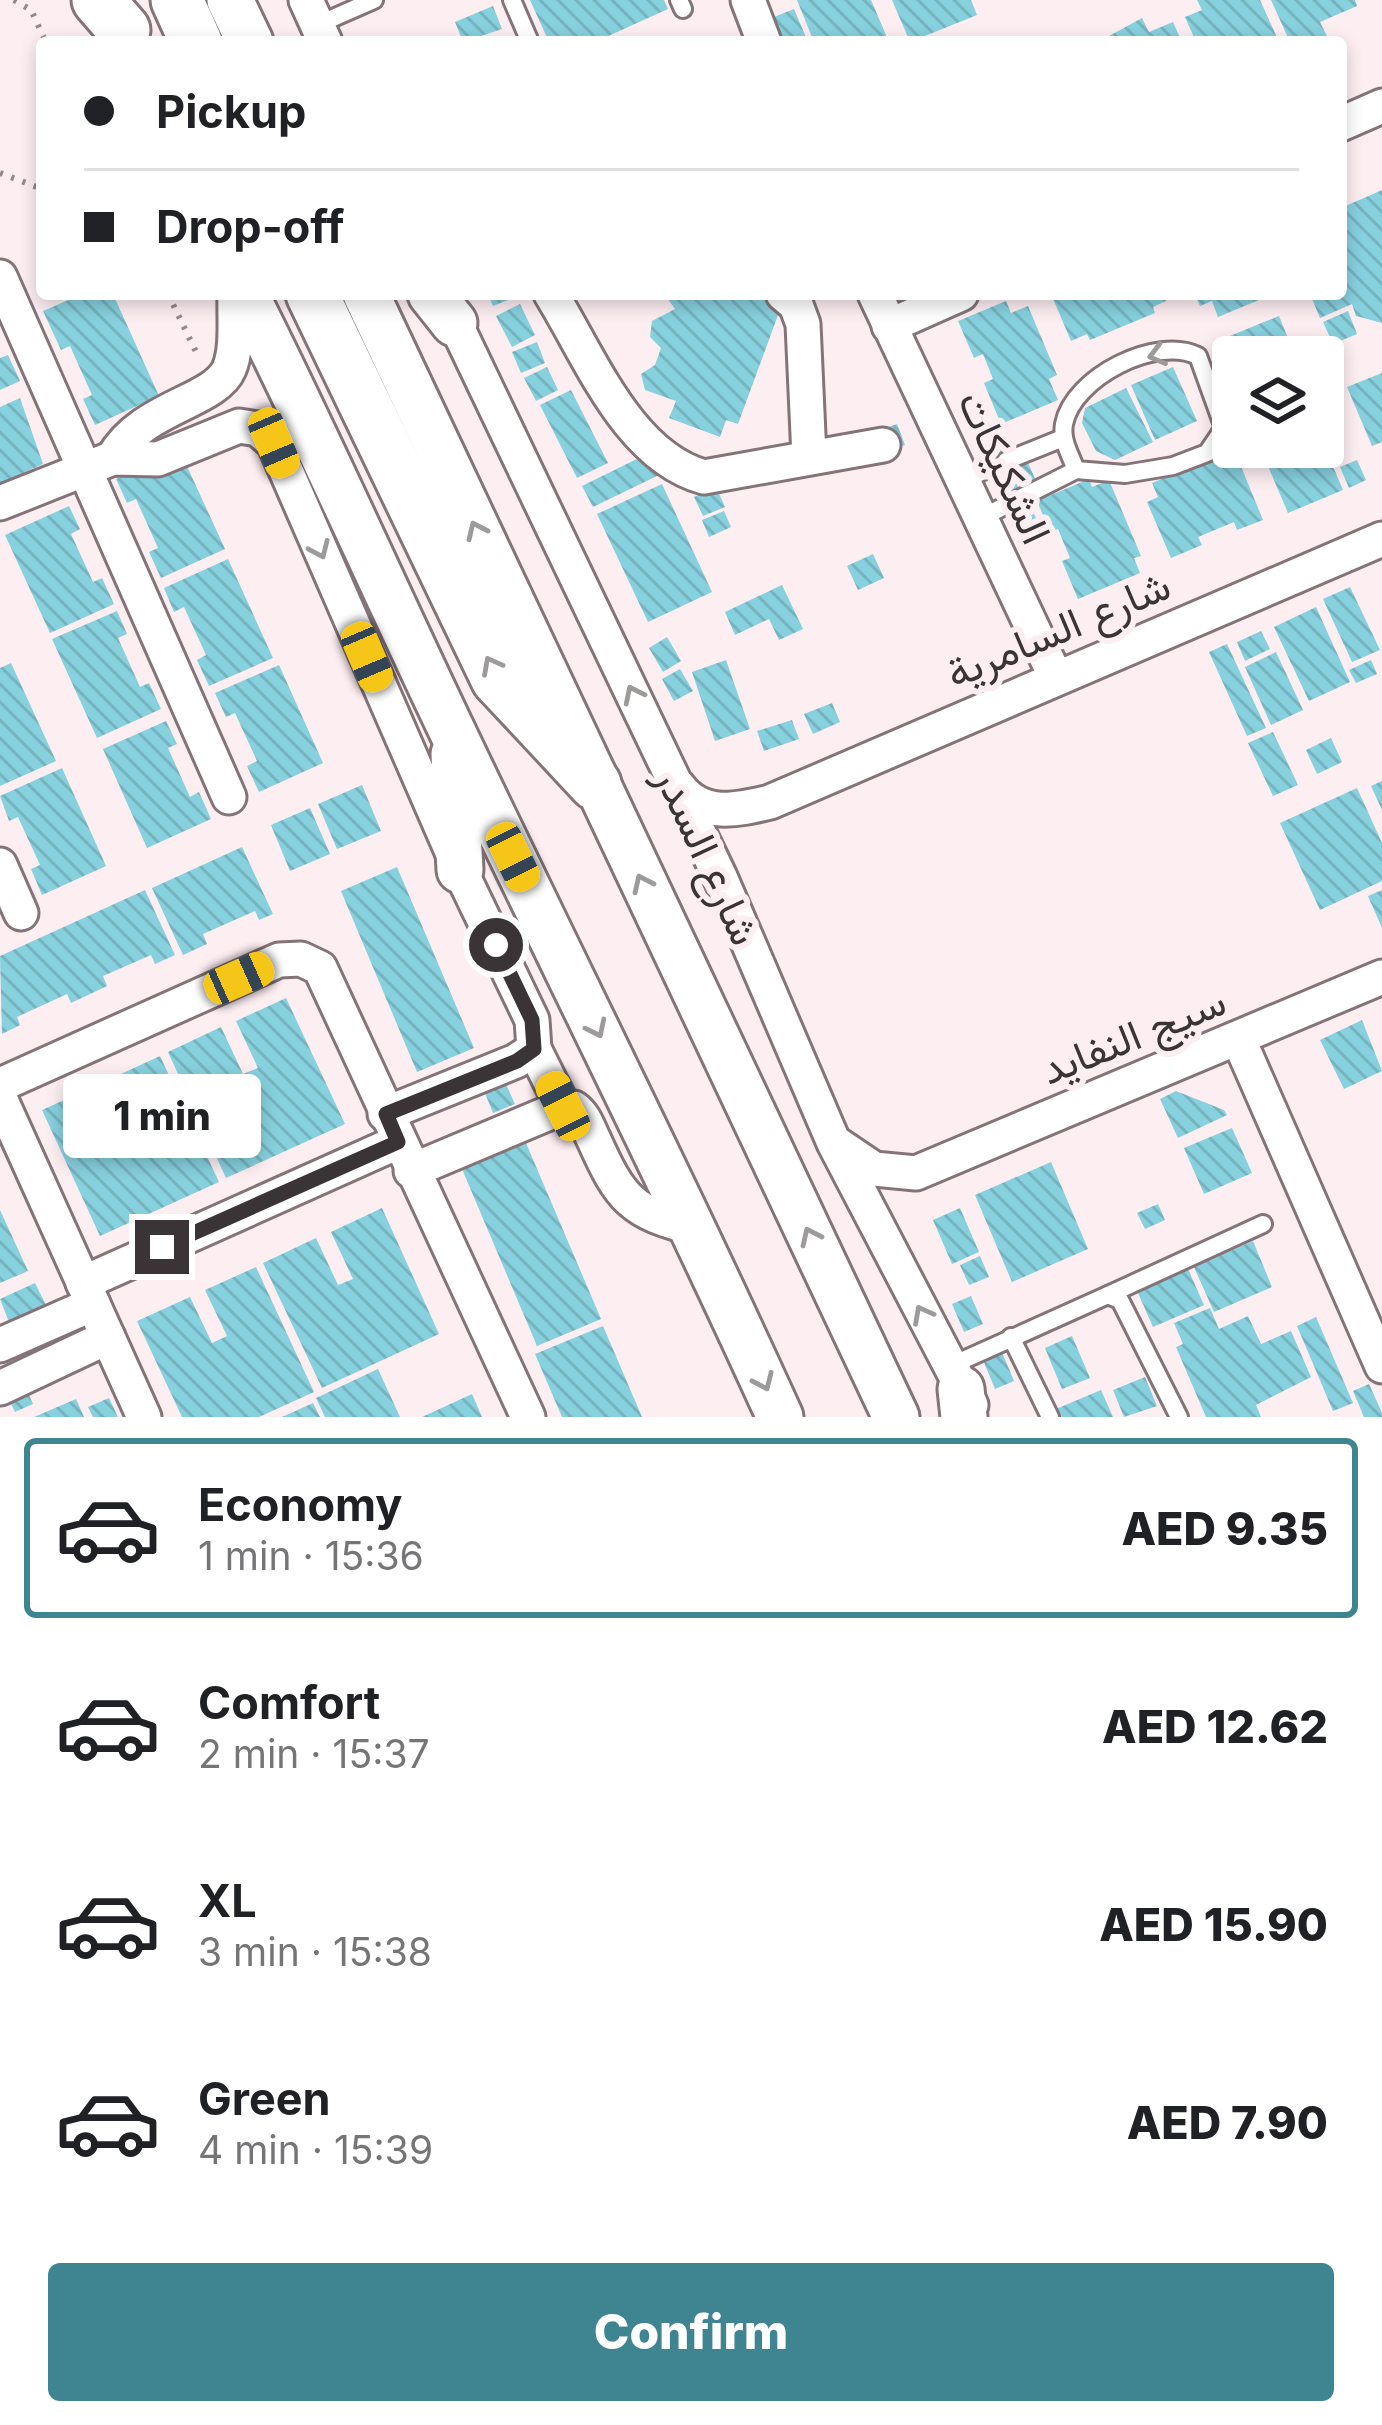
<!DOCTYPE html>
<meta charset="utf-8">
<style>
body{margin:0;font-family:Inter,Vazirmatn,sans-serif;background:#f6f6f6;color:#202124;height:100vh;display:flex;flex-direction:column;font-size:45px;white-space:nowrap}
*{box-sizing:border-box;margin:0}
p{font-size:39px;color:#757577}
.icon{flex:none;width:66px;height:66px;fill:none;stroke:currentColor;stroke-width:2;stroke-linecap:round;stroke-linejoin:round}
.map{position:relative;height:1417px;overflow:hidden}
.details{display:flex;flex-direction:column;background:#fff;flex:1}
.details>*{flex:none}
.hud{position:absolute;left:36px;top:36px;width:1311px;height:264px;border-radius:12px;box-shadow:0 6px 18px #0003;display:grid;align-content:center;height:264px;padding:0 48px;background:#fff}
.fabs{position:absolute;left:1212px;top:336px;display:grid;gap:24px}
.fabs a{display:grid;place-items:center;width:132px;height:132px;border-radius:12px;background:#fff;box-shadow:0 6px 18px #0003;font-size:60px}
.end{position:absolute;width:54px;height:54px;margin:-27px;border:15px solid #3b3436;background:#fff;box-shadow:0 0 0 6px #fff}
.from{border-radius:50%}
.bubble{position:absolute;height:84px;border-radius:12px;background:#fff;box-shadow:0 6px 18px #0003;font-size:39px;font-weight:800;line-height:84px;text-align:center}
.car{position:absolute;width:36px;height:72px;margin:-36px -18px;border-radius:15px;box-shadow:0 0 9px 3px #0007;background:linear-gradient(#f5c518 24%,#345 0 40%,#f5c518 0 76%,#345 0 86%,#f5c518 0)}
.hud b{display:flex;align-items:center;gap:42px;height:114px;font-size:45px}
.hud b+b{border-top:3px solid #e0e0e0}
.hud i{width:30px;height:30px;background:#202124}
ul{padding:21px 0 0;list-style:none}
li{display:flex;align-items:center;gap:36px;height:180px;margin:0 24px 18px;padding:0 24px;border:6px solid transparent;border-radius:12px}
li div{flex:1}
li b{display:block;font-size:45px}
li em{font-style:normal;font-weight:800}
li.selected{border-color:#3f8591}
li>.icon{width:108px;height:108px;stroke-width:1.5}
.button{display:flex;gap:24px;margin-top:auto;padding:24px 48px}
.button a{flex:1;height:138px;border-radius:12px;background:#3f8591;color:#fff;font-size:48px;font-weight:800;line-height:138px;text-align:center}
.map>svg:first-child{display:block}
</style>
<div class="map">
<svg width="1382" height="1417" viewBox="0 0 1382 1417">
<defs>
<pattern id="building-back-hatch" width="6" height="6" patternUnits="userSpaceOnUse" patternTransform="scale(3)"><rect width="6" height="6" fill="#87d0de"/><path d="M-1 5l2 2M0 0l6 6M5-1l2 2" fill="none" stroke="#75b3bf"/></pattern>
</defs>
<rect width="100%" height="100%" fill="#fdeef2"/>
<g fill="url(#building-back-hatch)">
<polygon points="530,0 664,0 668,9 595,42 549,42"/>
<polygon points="797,0 871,0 889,42 814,42"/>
<polygon points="892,0 971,0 977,15 910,42"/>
<polygon points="1197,0 1260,0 1279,42 1196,42 1185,17 1202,10"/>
<polygon points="1271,0 1355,0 1357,6 1320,22 1330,42 1290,42"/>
<polygon points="493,6 502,29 463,42 455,22"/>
<polygon points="794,9 808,42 784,42 774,17"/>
<polygon points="1142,18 1149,32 1173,22 1182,42 1098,42"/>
<polygon points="1382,190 1382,323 1356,316 1352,304 1320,318 1310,294 1341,294 1341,208"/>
<polygon points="82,294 113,294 159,396 95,425 83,399 92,395 70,346 61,350 43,311"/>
<polygon points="488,294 523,294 493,306"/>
<polygon points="664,294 785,296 738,424 726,420 720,437 669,418 676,401 645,390 641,374 655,365 661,348 650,337 652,321 675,309"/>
<polygon points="1051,294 1163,294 1166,301 1153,307 1155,313 1090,340 1087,334 1071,341"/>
<polygon points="1195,294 1273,294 1218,317 1212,301 1200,306"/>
<polygon points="1006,301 1011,313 1028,306 1057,375 1049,379 1058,400 1001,424 984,383 993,379 983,354 974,358 958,321"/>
<polygon points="520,304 535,335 512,347 496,316"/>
<polygon points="1348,311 1357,334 1333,344 1323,322"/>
<polygon points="1279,316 1292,348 1282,357 1233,357 1233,395 1216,355 1230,350 1225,338"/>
<polygon points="537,342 545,363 521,373 512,352"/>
<polygon points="8,355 20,381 0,390 0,358"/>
<polygon points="547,367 558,390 536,401 524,378"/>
<polygon points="1173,367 1197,421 1155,440 1131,385"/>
<polygon points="1382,373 1382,442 1372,446 1347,387"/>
<polygon points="1126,388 1153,442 1115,460 1096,451 1082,423 1085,408"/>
<polygon points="571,390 608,463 577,478 540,405"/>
<polygon points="20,398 43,464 0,484 0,407"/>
<polygon points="897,424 905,445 885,452 877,431"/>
<polygon points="991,428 1020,491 1006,497 976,434"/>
<polygon points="1332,431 1343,458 1331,462 1343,490 1288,513 1265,459 1293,447 1323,447 1323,435"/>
<polygon points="180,451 225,549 161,578 149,552 158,548 136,499 127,503 116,479"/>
<polygon points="649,453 659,475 593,507 582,486"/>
<polygon points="1024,454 1037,483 1021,490 1009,461"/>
<polygon points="1222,454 1228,468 1240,464 1263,520 1237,530 1234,522 1198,537 1202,545 1171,558 1147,502 1158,497 1152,483"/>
<polygon points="1357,460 1366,480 1349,488 1340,467"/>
<polygon points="1089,479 1092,487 1109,480 1141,556 1134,558 1140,573 1078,599 1062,561 1070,558 1058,529 1050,532 1037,501"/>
<polygon points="662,484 712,592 648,622 597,514"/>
<polygon points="716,487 725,507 703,516 694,497"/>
<polygon points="1029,502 1044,537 1026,544 1011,510"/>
<polygon points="69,506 80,529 71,534 93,582 102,578 114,604 50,633 5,535"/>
<polygon points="724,511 731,527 709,537 702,520"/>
<polygon points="873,554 884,578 858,590 847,566"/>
<polygon points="228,559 273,658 209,686 197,660 206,655 184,607 174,612 164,588"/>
<polygon points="782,585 803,629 779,640 769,619 735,635 725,612"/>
<polygon points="1350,587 1380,650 1352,662 1323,599"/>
<polygon points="1316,607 1350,682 1309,701 1274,627"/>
<polygon points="117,611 127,634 118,638 140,687 149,683 161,709 97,738 52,639"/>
<polygon points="1261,631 1270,649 1245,661 1237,642"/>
<polygon points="667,637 681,661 663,672 649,648"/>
<polygon points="1227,644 1266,728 1247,736 1209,652"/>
<polygon points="1276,652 1303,710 1271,725 1245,667"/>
<polygon points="726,660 750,729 715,741 692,672"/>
<polygon points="1371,660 1377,674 1356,683 1349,670"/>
<polygon points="11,663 56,761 0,786 0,668"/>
<polygon points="279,665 323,763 259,792 247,766 257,761 235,713 226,717 215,693"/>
<polygon points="680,669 693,691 674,701 662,679"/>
<polygon points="832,703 840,722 813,734 804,714"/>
<polygon points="792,720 799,739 764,751 757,731"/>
<polygon points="166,721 177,744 168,748 190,797 199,792 211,819 147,848 103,749"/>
<polygon points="1273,732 1298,785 1273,796 1248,743"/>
<polygon points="1331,738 1342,762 1317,774 1306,750"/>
<polygon points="62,768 106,866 42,895 31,869 40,865 18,817 9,821 0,796"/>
<polygon points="1382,781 1382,810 1371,786"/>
<polygon points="362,785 381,831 337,849 318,804"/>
<polygon points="1357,788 1382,843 1382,881 1320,910 1280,823"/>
<polygon points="310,808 330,854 290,871 271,825"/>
<polygon points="242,847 273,914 259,920 255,911 203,934 207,944 183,955 152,888"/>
<polygon points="397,867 474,1048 417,1072 341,891"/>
<polygon points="145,890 175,955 155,964 151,955 103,976 107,986 71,1003 67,994 17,1017 20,1025 2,1034 0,956"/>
<polygon points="1382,890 1382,928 1368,896"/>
<polygon points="286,998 345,1124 226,1178 168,1052 221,1027 243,1074 258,1068 236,1021"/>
<polygon points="1362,1020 1382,1071 1344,1089 1320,1040"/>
<polygon points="160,1056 219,1182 100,1236 42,1110 95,1086 117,1133 131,1126 110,1079"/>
<polygon points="504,1080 515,1104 493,1113 483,1088"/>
<polygon points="1176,1091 1224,1110 1227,1115 1178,1138 1160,1099"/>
<polygon points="1232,1128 1252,1173 1204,1194 1184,1148"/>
<polygon points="526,1143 601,1319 537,1346 462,1169"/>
<polygon points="1051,1162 1088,1249 1012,1282 975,1195"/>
<polygon points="1158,1204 1165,1220 1145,1229 1137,1213"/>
<polygon points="382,1208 439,1334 322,1388 263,1263 316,1238 338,1285 353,1279 331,1232"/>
<polygon points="960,1208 979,1252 952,1264 933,1220"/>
<polygon points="0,1210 28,1271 0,1283"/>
<polygon points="1253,1241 1272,1287 1214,1312 1194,1267"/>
<polygon points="980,1256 989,1277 969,1285 960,1265"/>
<polygon points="1185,1262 1204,1305 1153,1327 1134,1284"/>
<polygon points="256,1267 314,1392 259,1417 182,1417 137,1321 190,1297 212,1343 227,1336 205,1290"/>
<polygon points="35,1283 46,1305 9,1322 0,1299"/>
<polygon points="971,1296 983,1324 964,1332 952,1304"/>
<polygon points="1210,1308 1219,1329 1248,1316 1261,1344 1291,1331 1311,1377 1256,1405 1261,1417 1206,1417 1176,1347 1183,1344 1174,1323"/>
<polygon points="1316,1317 1353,1403 1333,1411 1297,1326"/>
<polygon points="603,1326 642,1417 562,1417 535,1354"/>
<polygon points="1072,1336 1090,1378 1062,1389 1045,1348"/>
<polygon points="1002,1352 1014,1381 995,1389 983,1360"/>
<polygon points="378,1369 400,1417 325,1417 316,1398"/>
<polygon points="1145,1377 1157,1406 1124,1417 1113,1390"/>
<polygon points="24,1384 33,1404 15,1412 6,1393"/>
<polygon points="1369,1384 1382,1413 1382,1417 1364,1417 1353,1391"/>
<polygon points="1101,1390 1113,1417 1060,1417 1056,1409"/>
<polygon points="472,1394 482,1417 422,1417"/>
<polygon points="109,1398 118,1417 93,1417 88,1407"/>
<polygon points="76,1399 84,1417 34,1417"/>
<polygon points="313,1403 320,1417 282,1417"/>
</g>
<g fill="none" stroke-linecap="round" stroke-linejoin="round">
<g stroke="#847478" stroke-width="22">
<g id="lane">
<polyline points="512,0 530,42"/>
<polyline points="679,0 683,9"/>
<polyline points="317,25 374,0"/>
<polyline points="1006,461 1063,438"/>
<polyline points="961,482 991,467"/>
<path d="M979,519L1076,470L1125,474L1173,466L1207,453L1224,428L1198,356C1157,335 1073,377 1064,424C1061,440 1070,454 1076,470"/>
<polyline points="1108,1295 1263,1224"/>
<polyline points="1011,1337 1050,1417"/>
<polyline points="950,1366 1108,1295 1120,1300 1179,1417"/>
</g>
</g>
<g stroke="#847478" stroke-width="39">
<g id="street">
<polyline points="306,0 325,42"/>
<polyline points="748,0 764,42"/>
<polyline points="1341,124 1382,106"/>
<polyline points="0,277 229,797"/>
<path d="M551,294C590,357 628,456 704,477L883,445"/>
<polyline points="783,294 796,305 803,324 809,457"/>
<polyline points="875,294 1056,678"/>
<polyline points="446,304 720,877 834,1143 971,1405"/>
<polyline points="889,326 961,294"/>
<path d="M113,458C141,407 215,402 229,369C238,349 234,315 235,294"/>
<polyline points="0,503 113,458 158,459 239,426 258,429 274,443 460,870 532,1020 534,1049 516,1061 385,1114"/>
<path d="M679,787C702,818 737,810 770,802L1382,539"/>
<polyline points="0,865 21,913"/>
<polyline points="1239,1040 1382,1366"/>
<polyline points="534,1049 563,1107"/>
<polyline points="0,1085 279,960 301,959 320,968 528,1417"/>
<polyline points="0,1098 144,1417"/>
<polyline points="837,1144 874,1169 916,1173 1382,977"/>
<path d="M411,1171L563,1107L574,1108C585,1116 588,1128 594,1140C620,1198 631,1213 695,1228"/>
<polyline points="83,1283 398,1142"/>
<polyline points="0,1345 93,1304"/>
<polyline points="0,1388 108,1337"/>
</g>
</g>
<g stroke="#847478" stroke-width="51">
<g id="secondary">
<polyline points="230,0 250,42"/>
<path d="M245,294C319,440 384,589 455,737C563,964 676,1188 780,1417"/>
<polyline points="366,294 896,1417"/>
<polyline points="431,294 454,323"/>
<polyline points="454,754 460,870"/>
<polyline points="961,1389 964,1417"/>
</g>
</g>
<g stroke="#847478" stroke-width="57">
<g id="primary">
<polyline points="98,0 124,30"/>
<polyline points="177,0 196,42"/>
<polyline points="312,294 497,679 595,784"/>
</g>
</g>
<g stroke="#93888b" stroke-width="6" stroke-dasharray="3 9" stroke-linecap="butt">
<polyline points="14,0 31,10 46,42"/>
<polyline points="0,173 42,189"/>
<polyline points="168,294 198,356"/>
</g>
<use href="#lane" stroke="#fff" stroke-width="16"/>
<use href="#street" stroke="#fff" stroke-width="33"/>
<use href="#secondary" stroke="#fff" stroke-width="45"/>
<use href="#primary" stroke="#fff" stroke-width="51"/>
</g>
<defs><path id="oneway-chevron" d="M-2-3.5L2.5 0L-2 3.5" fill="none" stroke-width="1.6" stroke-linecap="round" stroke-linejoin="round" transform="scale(3)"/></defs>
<g stroke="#9d9a9a">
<use href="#oneway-chevron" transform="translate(1157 355) rotate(165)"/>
<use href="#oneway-chevron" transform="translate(476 530) rotate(-115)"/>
<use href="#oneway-chevron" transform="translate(320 550) rotate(66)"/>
<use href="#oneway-chevron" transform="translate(491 665) rotate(-118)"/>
<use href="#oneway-chevron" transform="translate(633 694) rotate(-116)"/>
<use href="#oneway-chevron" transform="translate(642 883) rotate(-115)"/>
<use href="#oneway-chevron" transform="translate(597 1029) rotate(64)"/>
<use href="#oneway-chevron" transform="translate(810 1236) rotate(-115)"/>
<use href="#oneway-chevron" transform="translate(922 1314) rotate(-118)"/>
<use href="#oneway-chevron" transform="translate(764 1382) rotate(66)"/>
</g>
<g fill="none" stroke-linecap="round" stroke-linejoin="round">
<polyline stroke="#3b3436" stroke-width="15" points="162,1247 398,1142 386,1114 517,1061 534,1049 532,1020 496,945"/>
</g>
<g text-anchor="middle" stroke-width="12" stroke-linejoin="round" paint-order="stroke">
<g font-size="42" fill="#3b3436" stroke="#fdeef2">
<text transform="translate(1005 467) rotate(65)" y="15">الشكيكات</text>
<text transform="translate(1058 629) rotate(-23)" y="15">شارع السامرية</text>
<text transform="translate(708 856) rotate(65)" y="15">شارع السدر</text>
<text transform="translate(1133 1035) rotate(-22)" y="15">سيج النفايد</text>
</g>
</g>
</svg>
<div class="fabs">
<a><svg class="icon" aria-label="layers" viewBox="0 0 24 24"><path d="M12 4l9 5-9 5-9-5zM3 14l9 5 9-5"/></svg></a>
</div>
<i class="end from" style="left:496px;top:945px"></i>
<i class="end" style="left:162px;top:1247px"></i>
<div class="bubble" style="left:63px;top:1074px;width:198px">1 min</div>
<i class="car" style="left:274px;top:443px;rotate:157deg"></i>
<i class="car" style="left:367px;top:657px;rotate:157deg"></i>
<i class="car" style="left:513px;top:857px;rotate:154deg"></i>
<i class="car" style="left:239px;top:978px;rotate:66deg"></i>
<i class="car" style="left:563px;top:1106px;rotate:333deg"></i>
<div class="hud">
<b><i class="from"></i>Pickup</b>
<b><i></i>Drop-off</b>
</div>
</div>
<section class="details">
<ul>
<li class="selected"><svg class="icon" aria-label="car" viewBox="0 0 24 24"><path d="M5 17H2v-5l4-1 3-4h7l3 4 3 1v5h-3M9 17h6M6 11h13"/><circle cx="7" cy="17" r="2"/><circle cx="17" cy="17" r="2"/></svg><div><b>Economy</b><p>1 min · 15:36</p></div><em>AED 9.35</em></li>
<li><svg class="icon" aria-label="car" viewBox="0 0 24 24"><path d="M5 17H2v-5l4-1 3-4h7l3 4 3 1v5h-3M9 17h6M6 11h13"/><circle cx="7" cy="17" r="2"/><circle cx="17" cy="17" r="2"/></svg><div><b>Comfort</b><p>2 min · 15:37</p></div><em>AED 12.62</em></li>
<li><svg class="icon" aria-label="car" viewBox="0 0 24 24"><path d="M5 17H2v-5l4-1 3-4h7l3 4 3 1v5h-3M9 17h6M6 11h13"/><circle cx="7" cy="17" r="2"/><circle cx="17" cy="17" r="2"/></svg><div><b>XL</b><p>3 min · 15:38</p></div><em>AED 15.90</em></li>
<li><svg class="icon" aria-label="car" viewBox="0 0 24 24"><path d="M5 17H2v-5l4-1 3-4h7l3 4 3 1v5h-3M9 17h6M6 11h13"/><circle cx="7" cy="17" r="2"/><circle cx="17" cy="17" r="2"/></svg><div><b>Green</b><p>4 min · 15:39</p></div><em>AED 7.90</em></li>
</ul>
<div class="button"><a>Confirm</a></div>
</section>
